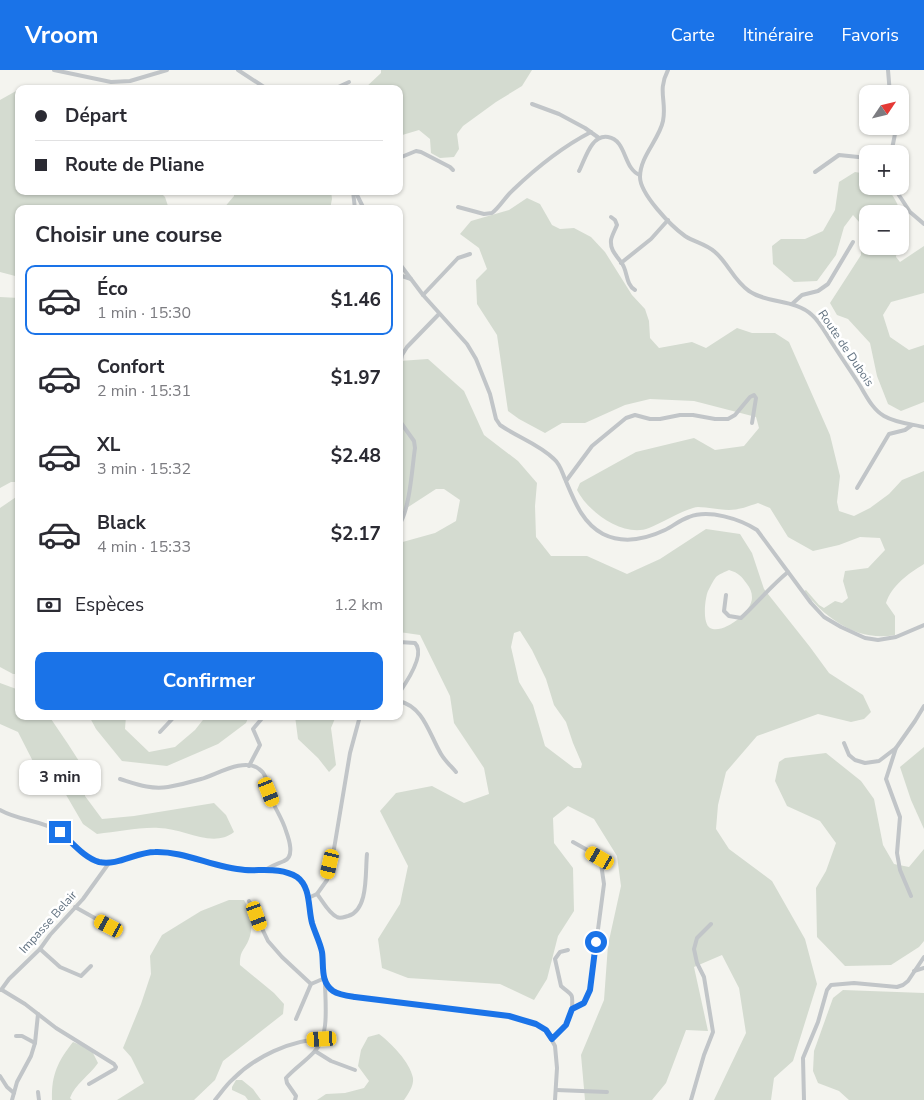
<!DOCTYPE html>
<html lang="fr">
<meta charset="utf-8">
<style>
body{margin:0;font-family:"Nunito Sans",sans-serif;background:#f7f7f7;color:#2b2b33;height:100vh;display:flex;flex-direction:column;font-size:19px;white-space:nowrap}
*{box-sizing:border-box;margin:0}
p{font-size:16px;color:#7c7c81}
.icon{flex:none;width:28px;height:28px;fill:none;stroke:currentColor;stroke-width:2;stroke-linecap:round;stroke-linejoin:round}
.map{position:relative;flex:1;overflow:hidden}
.side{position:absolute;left:15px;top:135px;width:388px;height:515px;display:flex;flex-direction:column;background:#fff;border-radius:10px;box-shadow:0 1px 4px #0004}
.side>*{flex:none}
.top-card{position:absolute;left:15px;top:15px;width:388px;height:110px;border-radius:10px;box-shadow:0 1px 4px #0004;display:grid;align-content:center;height:110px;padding:0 20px;background:#fff}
.needle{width:32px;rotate:55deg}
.buttons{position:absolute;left:859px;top:15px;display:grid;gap:10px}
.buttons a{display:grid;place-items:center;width:50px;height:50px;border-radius:10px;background:#fff;box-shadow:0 1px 4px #0004;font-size:25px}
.end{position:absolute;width:22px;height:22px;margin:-11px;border:6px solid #1a73e8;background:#fff;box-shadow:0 0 0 2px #fff}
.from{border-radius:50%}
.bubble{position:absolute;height:35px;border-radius:10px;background:#fff;box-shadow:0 1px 4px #0004;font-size:16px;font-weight:700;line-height:35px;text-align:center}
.car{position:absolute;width:15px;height:30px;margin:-15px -8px;border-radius:6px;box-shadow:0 0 4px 1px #0007;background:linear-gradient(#f5c518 24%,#345 0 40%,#f5c518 0 76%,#345 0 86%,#f5c518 0)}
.top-card b{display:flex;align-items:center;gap:18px;height:48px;font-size:19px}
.top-card b+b{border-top:1px solid #e1e1e2}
.top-card i{width:12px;height:12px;background:#2b2b33}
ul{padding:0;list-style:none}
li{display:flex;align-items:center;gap:15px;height:70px;margin:0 10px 8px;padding:0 10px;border:2px solid transparent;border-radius:10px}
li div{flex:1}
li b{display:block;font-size:19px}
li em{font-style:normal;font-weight:700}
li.current{border-color:#1a73e8}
li>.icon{width:45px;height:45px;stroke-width:1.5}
h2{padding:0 20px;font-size:22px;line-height:60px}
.pay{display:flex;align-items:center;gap:12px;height:55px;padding:0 20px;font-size:19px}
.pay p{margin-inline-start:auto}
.cta{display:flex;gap:10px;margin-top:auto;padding:10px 20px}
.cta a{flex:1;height:58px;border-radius:10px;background:#1a73e8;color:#fff;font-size:20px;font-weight:700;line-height:58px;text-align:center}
header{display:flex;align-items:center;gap:30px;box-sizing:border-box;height:70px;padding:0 25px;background:#1a73e8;color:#fff}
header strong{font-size:24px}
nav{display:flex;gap:28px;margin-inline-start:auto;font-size:18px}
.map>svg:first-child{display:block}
</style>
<header>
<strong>Vroom</strong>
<nav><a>Carte</a><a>Itinéraire</a><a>Favoris</a></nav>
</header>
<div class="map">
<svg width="924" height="1030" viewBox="0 0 924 1030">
<rect width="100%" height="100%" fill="#f4f4ef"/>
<g fill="#d4dbd0" fill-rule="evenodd">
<polygon points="381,0 532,0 522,16 496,32 463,56 457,64 459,79 454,87 440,88 431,83 430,69 419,60 399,66 399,19 364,19 381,3"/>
<polygon points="16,21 19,21 19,121 159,121 165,127 169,139 19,139 19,207 0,202 0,30"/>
<path d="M855,102L867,104L868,116H886C902,138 902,143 900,169V144H868V176H898L896,187L900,192L924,176V223L891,232L883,245L890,267L909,280L924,275V332L901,341L888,334L877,306L870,273L848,249L837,245L830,233L861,185L860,153L853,145L844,157L836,185L817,211L794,212L773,194L772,176L781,169H805L823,161L835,140L839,112Z"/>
<polygon points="234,121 331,121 332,129 330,139 223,139 234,126"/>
<path d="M527,128L540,134L552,155L560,159L574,158L591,167L605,182L632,225L645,239L649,251L650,268L659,278L692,272L706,278L737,258L752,263H775L789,272L830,365L840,406L837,432L839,441L854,446L870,438L889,424L902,410L924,401V494C908,504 892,515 886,533L895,546V565C858,572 826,549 804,521L806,520L819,535L824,538L835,531L842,533L848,528L843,511L845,501L868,498L885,480L880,468L860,467L839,475L813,481L788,467L770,438L758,433C749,436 739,440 729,440C719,440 708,437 698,437C686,438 662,453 649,458C624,468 588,442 577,420L580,413L636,382L694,368L715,380L744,376L759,358L756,347L694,331L650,329L625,335L585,353H562L545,363L519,349L508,341L497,265L477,234L476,210L487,199L479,178L460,164L471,151L509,140Z"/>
<polygon points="0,227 19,228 19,412 11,412 0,418"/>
<path d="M428,289L464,321L484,365L518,391L537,413L535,436L536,467L551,486H587L627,504L660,489L706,459L740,464L752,483L764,519L810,577L829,603L863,625L871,642L864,649L851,652L818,644L757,666L726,702L718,735L716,759L729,779L772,811L805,869L817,914L793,991L774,1008L771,1030H714L746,963L739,918L722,885L694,897L708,961L686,960L666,1013L652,1030H585L581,985L604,930L608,875L621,816L617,786L594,749L568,736L553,748L554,773L573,798L574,841L558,866L547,909L534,930L500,914L408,908L382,898L378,869L400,834L408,796L380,741L396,723L432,716L464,733L489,724L484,698L454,653L450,626L420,565L399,562V473L435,463L456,451L460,430L444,419H436L399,443V291ZM729,500C739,503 741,506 747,514C750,518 752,522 752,528C752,542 723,565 710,558C702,553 705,528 708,521C710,517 713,511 716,507C719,504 725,502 729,500ZM520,561L532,580L546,609L554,635L566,652L573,673L582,694L581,698H574L545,676L533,635L519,612L511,577L514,563Z"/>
<polygon points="19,425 19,604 13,604 0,597 0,438"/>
<path d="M0,613L19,620V646H49L68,674L86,702L85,726L102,749L134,746L214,733L226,745L234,762C213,779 183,758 159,758C139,757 117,762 97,764L83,754L65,723L43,711L18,662L0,654Z"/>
<polygon points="89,646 126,646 125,659 149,682 175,677 195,660 206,646 249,646 246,653 218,674 167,696 122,691 96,659"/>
<polygon points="295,646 336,646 331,658 336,695 329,702 318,688 298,669"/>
<polygon points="924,677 924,759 911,730 900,697"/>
<polygon points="826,683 861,711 874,729 883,775 894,794 909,797 924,779 924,871 919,877 891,895 845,896 817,867 816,818 826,801 836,773 820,751 787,736 775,711 779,692 785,688"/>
<path d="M229,830H244C251,842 254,856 249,869C244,882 240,879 240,895L274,923L284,934L283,944L223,991L215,1010L194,1030H117L144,1013L131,987L123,978L141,934L151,904L150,886L162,865L201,841Z"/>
<polygon points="843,920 924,923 924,1030 849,1030 839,1021 818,1013 813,1001 814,981 833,928"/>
<path d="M379,964C391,973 410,992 413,1008C414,1016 408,1024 404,1030H317L326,1024L345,1023L364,1018L369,1011L358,996L361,980L368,967Z"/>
<path d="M73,972L91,979L98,993C89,1006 75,1014 70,1028L72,1030H52C51,1005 58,991 73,972Z"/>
<polygon points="236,1010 242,1010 253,1019 261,1030 248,1030 245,1026 232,1020 232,1017"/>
</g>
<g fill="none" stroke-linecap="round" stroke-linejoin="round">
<g stroke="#c1c5c8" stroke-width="4">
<polyline points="54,0 111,12 130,11 167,0"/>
<polyline points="238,0 267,19"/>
<path d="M668,0C657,21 667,31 663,51C659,70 640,86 640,107C640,124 671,156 685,166C694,172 706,174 715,182C728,193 734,211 749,221C768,234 795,229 812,245C820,252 826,264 832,273C841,287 850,300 859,314C866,325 872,339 884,346C896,353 911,354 924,357"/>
<polyline points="888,0 890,24"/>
<polyline points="334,19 349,12"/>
<polyline points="532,34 559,44 585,58 599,68"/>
<polyline points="891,84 895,64 894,56"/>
<polyline points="399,88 416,81 421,82 450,97 453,100"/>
<path d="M579,101C585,90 591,64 608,67C627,70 623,99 640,105"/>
<polyline points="815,102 839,85 868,88"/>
<polyline points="893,116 910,142 924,154"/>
<polyline points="353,121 355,139"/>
<polyline points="355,121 364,139"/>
<path d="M458,137L484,144L492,143C500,137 505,127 513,120C537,97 562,77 591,62"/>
<path d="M611,147L615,150L617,155C615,160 612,165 611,170C610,180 616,185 621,192C628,200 625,214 635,220"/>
<path d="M399,193L423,225L467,274L476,289L490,324L496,349L500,355C517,367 539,374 554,389C560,394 562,402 565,409C574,430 582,453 603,464C623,474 646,469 665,460C673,456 680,450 689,447C709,439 740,449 757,460L811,533L824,547L841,557L865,568L878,570L896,567L924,555"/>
<polyline points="621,193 651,169 668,150"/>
<polyline points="399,205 411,209"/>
<polyline points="423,225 458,188 470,184"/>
<polyline points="792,234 802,225 818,221 828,214 853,172"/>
<polyline points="399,300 402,285 407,277 439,244"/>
<path d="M399,350L414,371L415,378C412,398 410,439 399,455"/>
<polyline points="566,411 592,376 626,348 635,345 650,349 660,349 680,345 693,345 715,349 728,349 735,345 750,327 754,325 756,328 752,353"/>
<polyline points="857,418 889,364 905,360 912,355"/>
<path d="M726,525L724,541L729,546L741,548C757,533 771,516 788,502"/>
<path d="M399,572L415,573C426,584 406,613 399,623"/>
<path d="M399,631C424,637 429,664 441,684C445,691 451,696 456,702"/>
<polyline points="160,662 175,646"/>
<polyline points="844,673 849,685 855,690 865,693 879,691 896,678"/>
<polyline points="249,696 260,675 253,659 264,646"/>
<path d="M120,709C136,714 151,720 168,717C179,715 191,712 201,709C216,705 244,687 259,699C267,704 267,714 269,723C273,736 282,747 286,761C289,769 295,787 284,791C277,794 273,795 267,799"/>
<path d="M0,740C19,751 42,750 60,762C73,771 83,788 99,792C117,796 135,782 154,782C183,780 213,797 243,799C260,801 282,796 298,808C310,818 308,836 312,850C314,861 320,871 322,882C324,895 321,909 330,918C336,925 347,925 355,927L509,946L536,954L546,960L555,976L557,998L555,1030"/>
<path d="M317,824C322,830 329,844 337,847C340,849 344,847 348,846C369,840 365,802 367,784"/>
<polyline points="911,826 900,800 897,783 900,747 886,709 896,678 915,651 924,636"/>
<polyline points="308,828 317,824 327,810 334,779 350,683 360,646"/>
<polyline points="249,831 268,871 282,887 311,914"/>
<polyline points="75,837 109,856"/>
<polyline points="40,879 60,897 81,906 91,896"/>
<path d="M568,880L560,882L555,889L561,916C572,926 573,921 572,939"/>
<polyline points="914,901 924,898"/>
<polyline points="1,920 9,909 40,879 50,865 83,829 109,793"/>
<polyline points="2,920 25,934 56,958 114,994 116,997 115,999 89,1014"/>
<polyline points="296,949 311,914 325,908"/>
<polyline points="16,966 22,966 35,973"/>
<polyline points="552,969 566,955 572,939 584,933 590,920 604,814 600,787 573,772"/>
<polyline points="315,981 331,991 355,1000"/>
<polyline points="0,1006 7,1017 14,1023"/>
<polyline points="556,1020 607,1022"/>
<polyline points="38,1022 39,1030"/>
<polyline points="12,1030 17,1012 31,986 35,973 38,944"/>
<path d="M215,1030C221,1023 226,1015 233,1009C255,987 290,970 322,969"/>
<path d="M295,1030L296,1026L287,1013L286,1008C295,998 306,991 315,981C330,966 325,931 325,912"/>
<polyline points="691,1030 704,985 713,962 704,907 697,893 694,879 697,868 711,854"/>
<polyline points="804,1030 803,988 818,952 827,920 831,915 854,913 897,917 903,915 908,911 924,887"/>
</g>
</g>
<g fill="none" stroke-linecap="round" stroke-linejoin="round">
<path stroke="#1a73e8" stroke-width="6" d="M60,762C72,772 84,788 99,792C118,796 136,782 155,782C185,781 214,798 245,800C262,801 281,797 297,807C311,817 308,838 312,853C315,863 320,872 322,882C324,895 320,912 333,921C339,925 348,926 355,927L509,946L536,954L546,960L552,969L566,955L572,939L584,933L590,920L596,872"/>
</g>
<g text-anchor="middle" stroke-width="5" stroke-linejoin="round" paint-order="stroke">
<g font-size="12" fill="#627281" stroke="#fff">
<text transform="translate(846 278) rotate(56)" y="4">Route de Dubois</text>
<text transform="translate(48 852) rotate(-48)" y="4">Impasse Belair</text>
</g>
</g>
</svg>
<div class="buttons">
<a><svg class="needle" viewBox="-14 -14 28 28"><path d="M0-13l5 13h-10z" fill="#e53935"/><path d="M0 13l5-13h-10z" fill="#7c7c81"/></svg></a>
<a>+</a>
<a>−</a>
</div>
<i class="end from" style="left:596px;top:872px"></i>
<i class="end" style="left:60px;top:762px"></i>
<div class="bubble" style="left:19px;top:690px;width:82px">3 min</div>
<i class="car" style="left:269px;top:722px;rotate:158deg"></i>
<i class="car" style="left:600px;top:788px;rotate:300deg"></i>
<i class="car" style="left:330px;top:794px;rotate:193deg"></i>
<i class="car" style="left:257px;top:846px;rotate:160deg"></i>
<i class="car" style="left:109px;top:856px;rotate:298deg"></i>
<i class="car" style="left:322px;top:969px;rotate:267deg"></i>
<div class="top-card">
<b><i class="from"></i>Départ</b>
<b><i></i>Route de Pliane</b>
</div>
<section class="side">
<h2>Choisir une course</h2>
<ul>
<li class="current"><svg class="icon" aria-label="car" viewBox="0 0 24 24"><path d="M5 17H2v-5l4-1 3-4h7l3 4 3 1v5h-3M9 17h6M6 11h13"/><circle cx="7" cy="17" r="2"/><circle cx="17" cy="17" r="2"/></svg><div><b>Éco</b><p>1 min · 15:30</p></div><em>$1.46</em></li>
<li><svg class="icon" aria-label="car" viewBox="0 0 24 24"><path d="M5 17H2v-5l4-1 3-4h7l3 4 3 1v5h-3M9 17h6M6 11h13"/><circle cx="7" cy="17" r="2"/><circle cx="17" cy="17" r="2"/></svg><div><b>Confort</b><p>2 min · 15:31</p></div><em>$1.97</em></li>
<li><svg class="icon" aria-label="car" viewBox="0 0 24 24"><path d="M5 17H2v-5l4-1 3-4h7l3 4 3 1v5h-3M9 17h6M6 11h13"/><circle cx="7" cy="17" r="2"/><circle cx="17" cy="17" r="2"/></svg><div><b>XL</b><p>3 min · 15:32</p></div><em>$2.48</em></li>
<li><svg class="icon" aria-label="car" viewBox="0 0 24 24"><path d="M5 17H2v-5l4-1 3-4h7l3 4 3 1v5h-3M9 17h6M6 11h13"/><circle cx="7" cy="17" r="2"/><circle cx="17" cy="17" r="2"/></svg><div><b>Black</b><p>4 min · 15:33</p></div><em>$2.17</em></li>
</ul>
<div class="pay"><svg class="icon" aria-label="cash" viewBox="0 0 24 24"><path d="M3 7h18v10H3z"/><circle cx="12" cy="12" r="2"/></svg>Espèces<p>1.2 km</p></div>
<div class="cta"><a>Confirmer</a></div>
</section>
</div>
